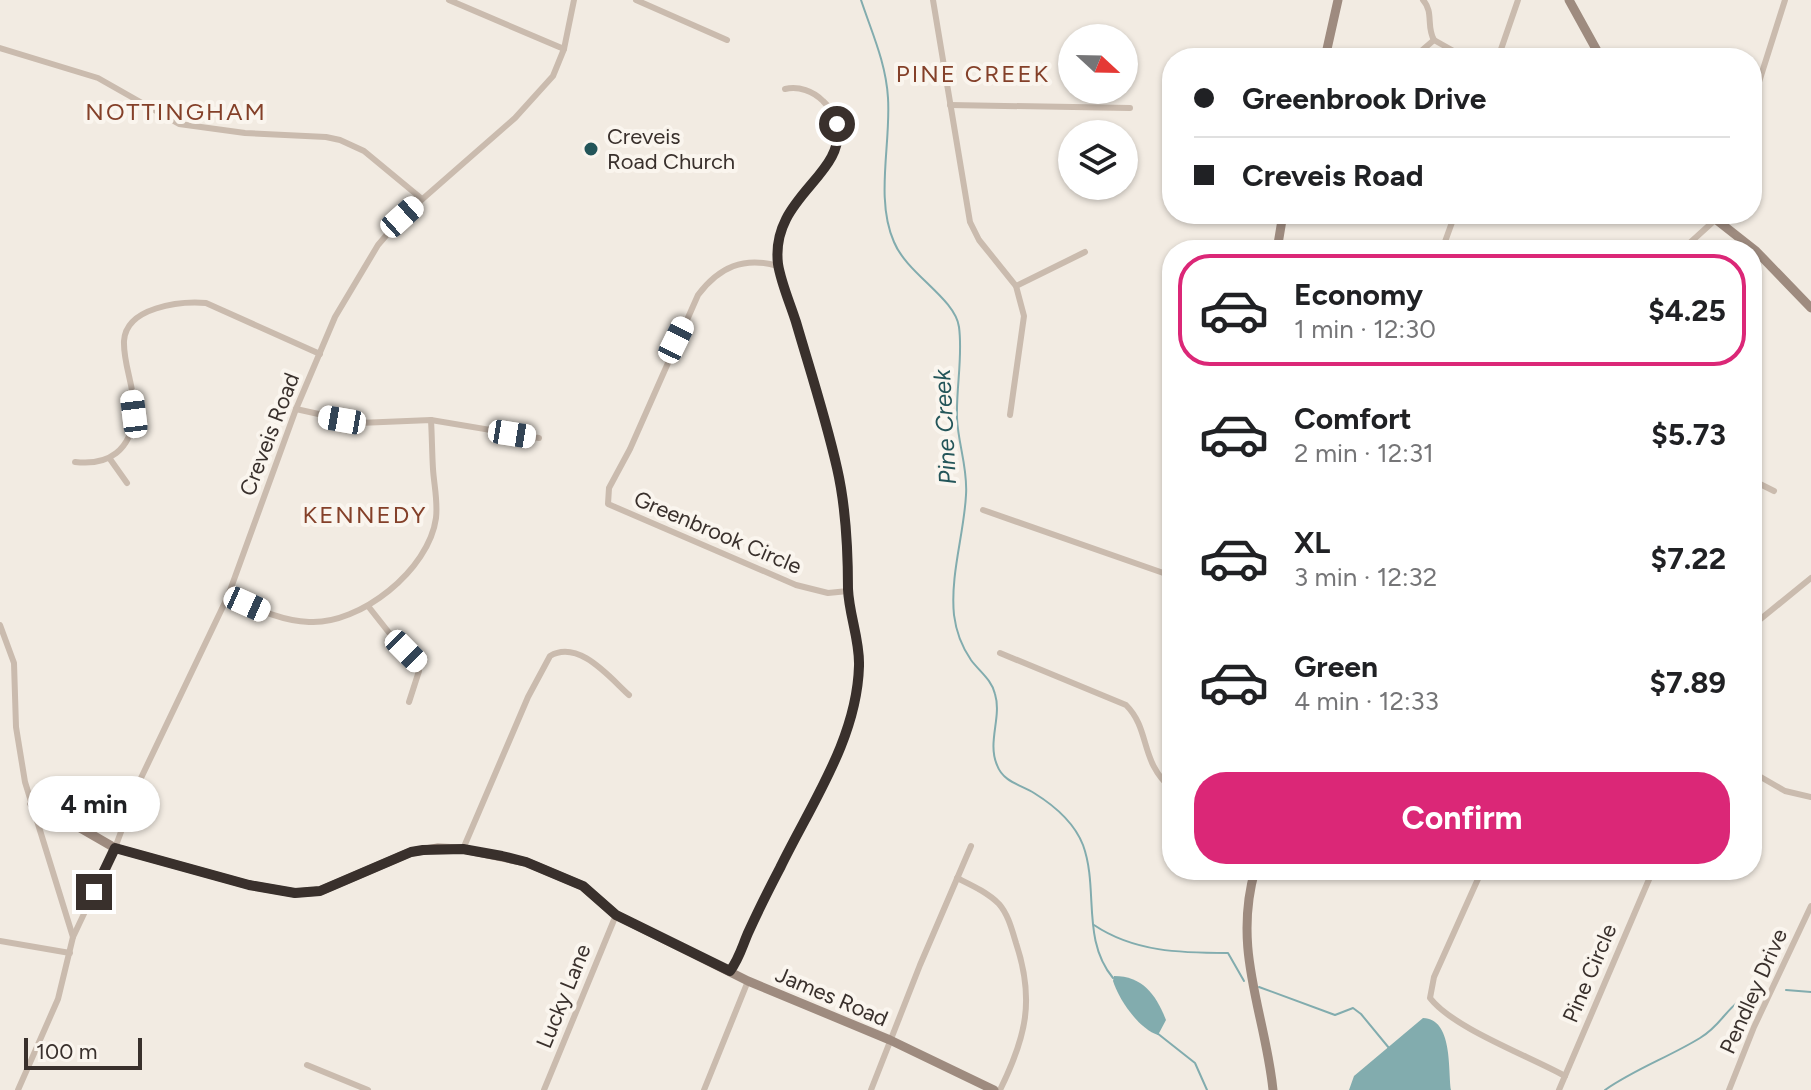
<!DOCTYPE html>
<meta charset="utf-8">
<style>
body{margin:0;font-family:Figtree,sans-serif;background:#f6f6f6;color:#202124;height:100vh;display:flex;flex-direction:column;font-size:30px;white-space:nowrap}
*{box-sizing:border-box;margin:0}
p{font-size:26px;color:#757577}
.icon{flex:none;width:44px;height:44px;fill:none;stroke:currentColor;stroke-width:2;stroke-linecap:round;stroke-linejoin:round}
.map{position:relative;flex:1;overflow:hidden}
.drawer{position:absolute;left:1162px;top:240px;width:600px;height:640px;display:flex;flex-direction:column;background:#fff;border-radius:32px;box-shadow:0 2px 6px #0004}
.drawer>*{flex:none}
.guide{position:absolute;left:1162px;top:48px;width:600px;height:176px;border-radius:32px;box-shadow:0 2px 6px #0004;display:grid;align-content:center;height:176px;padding:0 32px;background:#fff}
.needle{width:52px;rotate:112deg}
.buttons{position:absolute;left:1058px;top:24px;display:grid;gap:16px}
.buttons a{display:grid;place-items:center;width:80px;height:80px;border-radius:50%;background:#fff;box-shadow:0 2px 6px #0004;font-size:40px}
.scale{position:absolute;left:24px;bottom:20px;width:118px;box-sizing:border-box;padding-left:8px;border:4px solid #39302c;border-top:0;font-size:22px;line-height:28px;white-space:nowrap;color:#39302c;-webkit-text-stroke:6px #faf5ee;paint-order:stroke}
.end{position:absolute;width:36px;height:36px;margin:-18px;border:10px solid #39302c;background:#fff;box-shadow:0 0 0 4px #fff}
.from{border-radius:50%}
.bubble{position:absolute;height:56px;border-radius:28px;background:#fff;box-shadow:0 2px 6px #0004;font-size:26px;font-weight:700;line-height:56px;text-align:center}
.car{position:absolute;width:24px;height:48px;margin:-24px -12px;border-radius:10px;box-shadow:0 0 6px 2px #0007;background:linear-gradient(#fff 24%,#345 0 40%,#fff 0 76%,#345 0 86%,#fff 0)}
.guide b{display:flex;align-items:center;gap:28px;height:76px;font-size:30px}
.guide b+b{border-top:2px solid #e0e0e0}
.guide i{width:20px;height:20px;background:#202124}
ul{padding:14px 0 0;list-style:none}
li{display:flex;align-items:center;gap:24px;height:112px;margin:0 16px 12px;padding:0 16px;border:4px solid transparent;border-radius:32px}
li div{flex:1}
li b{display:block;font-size:30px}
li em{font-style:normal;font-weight:700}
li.active{border-color:#db2777}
li>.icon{width:72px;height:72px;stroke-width:1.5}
.button{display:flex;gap:16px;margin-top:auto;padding:16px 32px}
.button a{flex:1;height:92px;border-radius:32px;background:#db2777;color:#fff;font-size:32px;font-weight:700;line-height:92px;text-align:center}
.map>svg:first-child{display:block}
</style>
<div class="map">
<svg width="1811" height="1090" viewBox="0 0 1811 1090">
<rect width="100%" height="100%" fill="#f2ebe2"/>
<g fill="#82acae">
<path d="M1114,976C1143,976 1156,995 1166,1020L1158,1035C1139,1029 1119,1000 1113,981Z"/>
<path d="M1423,1018C1453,1019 1448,1069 1451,1090H1349L1354,1076Z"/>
</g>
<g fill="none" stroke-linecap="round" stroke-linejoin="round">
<g stroke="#82acae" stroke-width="2">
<path d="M861,0C872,33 886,63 888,98C891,144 875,199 894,242C907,274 955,298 959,327C963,357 956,387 957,418C958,444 968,468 966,495C964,534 950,575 954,615C956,631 962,647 971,660C979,671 992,680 995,694C1002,717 987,742 997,765C1003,782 1021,785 1034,793C1055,806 1074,822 1083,845C1099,889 1081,939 1113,978"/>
<path d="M1094,925C1134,952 1181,953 1228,953L1244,981"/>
<polyline points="1259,987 1335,1015 1353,1008 1361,1014 1389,1048"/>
<polyline points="1786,990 1811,992"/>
<polyline points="1157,1033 1195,1063 1207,1090"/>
<path d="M1605,1090C1635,1069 1669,1057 1700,1038C1728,1021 1726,999 1765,990"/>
</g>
<g stroke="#cabbae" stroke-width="6">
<polyline points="449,0 564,49"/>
<polyline points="636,0 727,40"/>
<polyline points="933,0 970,222 979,240 1016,286 1024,316 1010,415"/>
<path d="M1423,0C1434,12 1426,26 1434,40L1466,58"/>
<polyline points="0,48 98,78 179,124 245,133 326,137 340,140 364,151 422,199"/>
<polyline points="1326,56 1342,58"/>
<polyline points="1413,58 1434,40"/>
<polyline points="1498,58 1518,0"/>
<polyline points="1752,104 1785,0"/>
<polyline points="950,105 1130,108"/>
<polyline points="1442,250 1455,214"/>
<polyline points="1682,250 1715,220 1716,214"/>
<path d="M778,266C744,256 719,267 698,295L630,449L609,488L608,504L796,585L828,593L848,591"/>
<polyline points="1016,286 1085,252"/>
<polyline points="296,409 359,423 431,420 539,438"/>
<polyline points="110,459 127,483"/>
<path d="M75,462C109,466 131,450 134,415C136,390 123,365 124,341C126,307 180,301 206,303L320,354"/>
<polyline points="1752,480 1774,491"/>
<polyline points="983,510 1172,576"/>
<path d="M228,596C253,607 280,621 309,622C360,625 429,570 436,518C438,501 434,485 433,469C432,453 432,437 431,420"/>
<polyline points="368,606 394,639 419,663 419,671 409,702"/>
<polyline points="0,625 14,663 16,727 25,782 73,937 58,999 18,1090"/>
<polyline points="1752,626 1811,578"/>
<path d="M1000,653L1126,705C1151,730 1139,761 1172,789"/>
<polyline points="1752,772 1785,791 1811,797"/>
<path d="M463,849L528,697L550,656C579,639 610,678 629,695"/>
<path d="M1482,870L1434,977L1430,998C1453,1028 1529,1056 1565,1076"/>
<path d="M957,878C971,885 987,892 999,904C1008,914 1012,930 1016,943C1035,1000 1026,1037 1000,1090"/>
<polyline points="73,937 115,848 141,778 228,596 296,409 335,317 378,245 402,217 515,118 553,76 564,49 574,0"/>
<polyline points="0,941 70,953"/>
<path d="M730,971C740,958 743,943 750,928C763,900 777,873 790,846C812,802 842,758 854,709C865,668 854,636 849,596C848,586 849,576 849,566C847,534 844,501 838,470C827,420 811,372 796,324C790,305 782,286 779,266C776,251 778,232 785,219C802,184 868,144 823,101C813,91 799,86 785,89"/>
<polyline points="307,1065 368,1090"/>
<polyline points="544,1090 616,915"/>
<polyline points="704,1090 748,981"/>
<polyline points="871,1090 920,965 971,846"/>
<polyline points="1559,1090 1653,870"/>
<polyline points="1729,1090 1754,1027 1811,906"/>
</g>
<g stroke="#9e8b7f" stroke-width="9">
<polyline points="1569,0 1601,58"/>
<polyline points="1325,58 1338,0"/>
<polyline points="1709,214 1756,251 1811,308"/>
<polyline points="1277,250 1283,214"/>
<polyline points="32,804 63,818 115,848 249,885 295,893 320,891 411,852 438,848 463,849 526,862 583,886 616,915 748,981 890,1040 994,1090"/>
<path d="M1255,870C1232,951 1265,1012 1273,1090"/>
</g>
</g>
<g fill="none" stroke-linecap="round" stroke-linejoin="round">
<path stroke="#39302c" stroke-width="10" d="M94,892L115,848L249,885L295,893L320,891L411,852L423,850L463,849L502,856L526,862L583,886L616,915L730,971C739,959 742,947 748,933C758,911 769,889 780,868C811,804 857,739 859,666C860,640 849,615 848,589C848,549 846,507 837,468C826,419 810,370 796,322C790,303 781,283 778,264C770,196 847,176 837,124"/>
</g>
<circle fill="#235559" stroke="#faf5ee" stroke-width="3" cx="591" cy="149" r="8"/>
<g text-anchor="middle" stroke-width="8" stroke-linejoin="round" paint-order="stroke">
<g font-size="22" fill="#39302c" stroke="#faf5ee" text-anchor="start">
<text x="607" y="144">Creveis<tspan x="607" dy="25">Road Church</tspan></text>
</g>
<g font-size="22" fill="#39302c" stroke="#faf5ee">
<text transform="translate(269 434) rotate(-69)" y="8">Creveis Road</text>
<text transform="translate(718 532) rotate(23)" y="8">Greenbrook Circle</text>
<text transform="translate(1589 973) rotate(-67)" y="8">Pine Circle</text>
<text transform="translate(1753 991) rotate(-66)" y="8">Pendley Drive</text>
<text transform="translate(563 996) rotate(-68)" y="8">Lucky Lane</text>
<text transform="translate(832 996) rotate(23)" y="8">James Road</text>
</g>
<g font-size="24" letter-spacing="2" fill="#844029" stroke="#faf5ee">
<text x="973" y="82">PINE CREEK</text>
<text x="176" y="120">NOTTINGHAM</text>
<text x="365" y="523">KENNEDY</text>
</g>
<g font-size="24" font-style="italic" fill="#235559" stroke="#faf5ee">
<text transform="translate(945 427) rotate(-93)" y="8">Pine Creek</text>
</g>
</g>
</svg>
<div class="buttons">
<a><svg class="needle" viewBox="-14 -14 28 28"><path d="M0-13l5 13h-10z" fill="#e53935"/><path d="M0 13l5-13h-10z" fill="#757577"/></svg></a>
<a><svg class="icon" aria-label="layers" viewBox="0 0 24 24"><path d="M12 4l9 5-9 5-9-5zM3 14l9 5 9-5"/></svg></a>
</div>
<div class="scale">100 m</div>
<i class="end from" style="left:837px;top:124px"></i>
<i class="end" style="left:94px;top:892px"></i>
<div class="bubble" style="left:28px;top:776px;width:132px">4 min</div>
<i class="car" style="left:402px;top:217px;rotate:48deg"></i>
<i class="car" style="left:676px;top:340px;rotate:26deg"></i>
<i class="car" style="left:134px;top:414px;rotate:353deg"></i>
<i class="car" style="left:342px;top:420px;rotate:280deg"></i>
<i class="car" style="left:512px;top:434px;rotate:99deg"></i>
<i class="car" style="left:247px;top:604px;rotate:114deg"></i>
<i class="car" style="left:406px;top:651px;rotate:135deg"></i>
<div class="guide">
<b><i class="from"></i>Greenbrook Drive</b>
<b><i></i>Creveis Road</b>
</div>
<section class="drawer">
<ul>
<li class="active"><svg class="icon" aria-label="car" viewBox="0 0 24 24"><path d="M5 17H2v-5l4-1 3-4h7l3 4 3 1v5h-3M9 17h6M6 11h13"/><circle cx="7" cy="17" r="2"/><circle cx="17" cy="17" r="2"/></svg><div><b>Economy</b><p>1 min · 12:30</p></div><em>$4.25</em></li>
<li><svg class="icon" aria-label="car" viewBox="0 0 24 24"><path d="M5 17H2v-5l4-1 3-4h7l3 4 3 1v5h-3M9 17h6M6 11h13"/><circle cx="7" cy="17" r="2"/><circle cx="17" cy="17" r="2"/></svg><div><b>Comfort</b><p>2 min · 12:31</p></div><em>$5.73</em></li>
<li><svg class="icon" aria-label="car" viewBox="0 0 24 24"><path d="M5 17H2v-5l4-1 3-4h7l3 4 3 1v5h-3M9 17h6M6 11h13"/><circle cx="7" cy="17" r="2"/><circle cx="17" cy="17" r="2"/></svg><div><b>XL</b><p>3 min · 12:32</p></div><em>$7.22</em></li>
<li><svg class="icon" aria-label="car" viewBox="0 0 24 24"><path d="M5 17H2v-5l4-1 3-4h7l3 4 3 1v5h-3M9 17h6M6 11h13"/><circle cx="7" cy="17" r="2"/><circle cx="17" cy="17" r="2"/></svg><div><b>Green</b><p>4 min · 12:33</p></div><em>$7.89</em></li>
</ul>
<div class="button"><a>Confirm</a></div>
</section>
</div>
